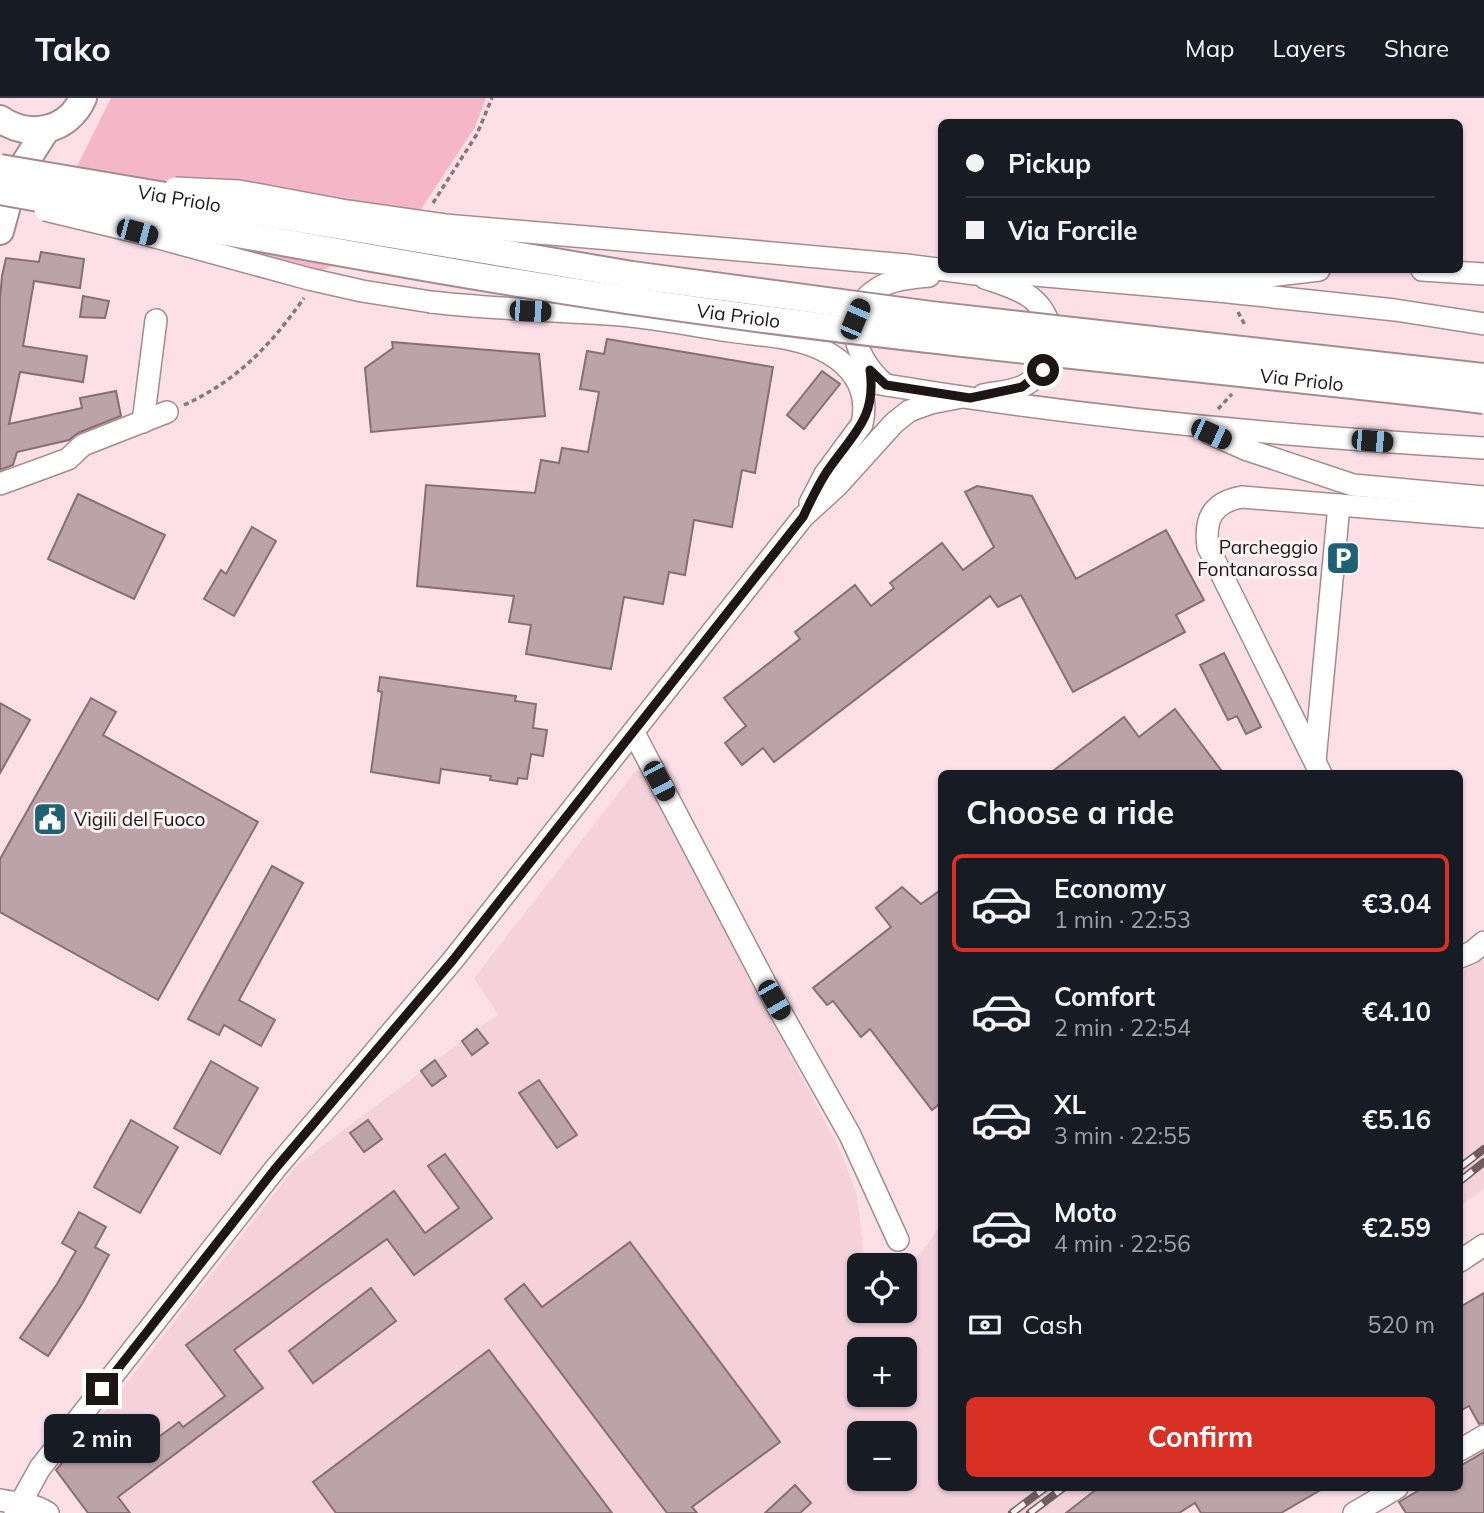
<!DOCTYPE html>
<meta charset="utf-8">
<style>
body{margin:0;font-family:Mulish,sans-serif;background:#242831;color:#f1f3f6;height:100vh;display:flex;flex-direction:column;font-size:26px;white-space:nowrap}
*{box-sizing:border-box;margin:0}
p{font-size:23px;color:#9ea1a6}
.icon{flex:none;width:38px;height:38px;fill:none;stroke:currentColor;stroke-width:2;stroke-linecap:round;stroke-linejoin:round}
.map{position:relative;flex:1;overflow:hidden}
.details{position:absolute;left:938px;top:672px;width:525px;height:721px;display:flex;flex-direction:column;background:#171b24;border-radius:10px;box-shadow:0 2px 5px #0004}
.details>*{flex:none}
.top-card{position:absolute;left:938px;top:21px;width:525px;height:154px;border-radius:10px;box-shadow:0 2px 5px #0004;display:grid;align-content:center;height:154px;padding:0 28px;background:#171b24}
.buttons{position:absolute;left:847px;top:1155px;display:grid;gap:14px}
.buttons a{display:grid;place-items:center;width:70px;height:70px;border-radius:10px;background:#171b24;box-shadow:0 2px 5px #0004;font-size:35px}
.end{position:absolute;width:32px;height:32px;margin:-16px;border:9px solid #1e1517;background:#fff;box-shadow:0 0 0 4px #fff}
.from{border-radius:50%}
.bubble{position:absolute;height:49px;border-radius:10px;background:#171b24;box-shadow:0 2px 5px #0004;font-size:23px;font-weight:700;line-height:49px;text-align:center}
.car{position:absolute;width:21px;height:42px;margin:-21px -10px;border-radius:9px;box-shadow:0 0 5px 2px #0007;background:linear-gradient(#222 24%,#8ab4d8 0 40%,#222 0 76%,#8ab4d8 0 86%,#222 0)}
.top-card b{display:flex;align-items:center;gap:24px;height:66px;font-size:26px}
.top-card b+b{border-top:2px solid #363941}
.top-card i{width:18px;height:18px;background:#f1f3f6}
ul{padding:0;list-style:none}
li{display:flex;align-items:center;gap:21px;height:98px;margin:0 14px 10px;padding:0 14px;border:4px solid transparent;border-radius:10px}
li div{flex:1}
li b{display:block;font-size:26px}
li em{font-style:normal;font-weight:700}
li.selected{border-color:#d93025}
li>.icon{width:63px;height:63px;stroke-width:1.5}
h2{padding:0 28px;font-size:32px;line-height:84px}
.pay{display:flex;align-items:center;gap:18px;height:77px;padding:0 28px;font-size:26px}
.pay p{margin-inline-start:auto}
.primary-button{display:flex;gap:14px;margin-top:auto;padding:14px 28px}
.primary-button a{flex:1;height:80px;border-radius:10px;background:#d93025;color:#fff;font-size:28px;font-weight:700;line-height:80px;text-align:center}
header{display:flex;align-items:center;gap:42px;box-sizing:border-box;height:98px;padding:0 35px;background:#171b24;border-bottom:2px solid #363941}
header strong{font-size:33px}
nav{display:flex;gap:38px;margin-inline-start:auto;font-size:24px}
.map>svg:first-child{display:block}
</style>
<header>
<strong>Tako</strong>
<nav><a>Map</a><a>Layers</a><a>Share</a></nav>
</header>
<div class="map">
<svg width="1484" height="1415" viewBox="0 0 1484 1415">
<rect width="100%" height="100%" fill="#fcdfe7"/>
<g fill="#f5d1db" fill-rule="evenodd">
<path d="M639,669L841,1054L857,1097L865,1167H859V1213H905V1167H891L920,1156L941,1127L942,1390H1098L1066,1415H800L811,1405L795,1388L765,1415H88L56,1372L101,1318L297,1067L498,916L474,880ZM859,1251H905V1297H859ZM859,1335H905V1381H859Z"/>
<polygon points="1484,856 1484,1090 1460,1109 1460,875"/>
</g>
<polygon fill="#f6b6c9" points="111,0 486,0 475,29 410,128 292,188 50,123"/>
<g fill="#bca2a9" stroke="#876e75" stroke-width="2">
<polygon points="41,154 84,161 80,190 34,183 23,248 87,258 83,284 20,274 9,326 82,310 80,300 116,293 121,318 78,335 69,342 17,354 13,367 0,372 0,200 2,178 6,160 39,164"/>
<polygon points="83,198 109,203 105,220 80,219"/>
<polygon points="607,241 773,269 755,375 742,372 732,429 694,422 685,477 669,474 663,506 624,499 611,571 526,556 531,527 509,524 514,498 417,488 426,387 535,395 541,362 559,365 562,350 588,354 599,294 580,291 587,253 604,256"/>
<polygon points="392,244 539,256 545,318 371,334 365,270 393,250"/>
<polygon points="822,273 840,286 804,331 787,317"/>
<polygon points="977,388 1032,398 1076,481 1166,432 1204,502 1176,517 1185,534 1073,594 1021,497 998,509 990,498 774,664 763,650 742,667 725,645 746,628 724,600 800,541 795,534 855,487 871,508 894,490 890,485 942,445 963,472 994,449 965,394"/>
<polygon points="78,396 165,437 134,501 48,461"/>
<polygon points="252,429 276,443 234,518 204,501 221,472 226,476"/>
<polygon points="1224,555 1261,629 1246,636 1237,618 1228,622 1200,567"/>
<polygon points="380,579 516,598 515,603 536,606 533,630 547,632 543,658 531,656 527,681 518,680 517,686 490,682 491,678 441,671 439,685 371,674 382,594 378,593"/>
<polygon points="91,600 116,614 103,637 258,724 158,902 0,814 0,761"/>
<polygon points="0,605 30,622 0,675"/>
<polygon points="1175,611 1224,676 1049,676 1124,619 1139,639"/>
<polygon points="272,768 303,785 239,902 275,922 261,948 224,927 219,937 188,921"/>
<polygon points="902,789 921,806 942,791 942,1004 932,1012 870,931 861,939 833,903 827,907 813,890 891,829 876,810"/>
<polygon points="477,931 488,945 472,957 462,943"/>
<polygon points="435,962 446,978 432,988 421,973"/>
<polygon points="211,963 258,990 220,1056 174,1030"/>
<polygon points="539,982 577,1037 557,1050 519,995"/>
<polygon points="131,1022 178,1049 140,1115 94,1089"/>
<polygon points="368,1022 382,1041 364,1054 350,1035"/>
<polygon points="445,1056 492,1120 414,1177 387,1141 321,1188 234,1252 263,1290 118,1399 130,1415 88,1415 56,1372 101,1318 130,1360 179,1324 183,1329 225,1298 186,1247 394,1093 425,1135 459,1110 428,1068"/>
<polygon points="79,1114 106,1129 95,1149 109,1157 82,1206 48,1258 20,1240 57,1186 76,1153 62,1145"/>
<polygon points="630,1144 780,1344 692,1409 697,1415 667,1415 505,1201 524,1186 542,1209"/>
<polygon points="371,1190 396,1223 313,1285 289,1253"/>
<polygon points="1484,1195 1484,1325 1479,1326 1469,1308 1460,1313 1460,1209"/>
<polygon points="489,1252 612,1415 336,1415 313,1384"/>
<polygon points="1484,1354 1484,1415 1406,1415 1399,1404 1423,1390 1460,1390 1460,1368"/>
<polygon points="795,1387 811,1405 800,1415 765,1415"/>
<polygon points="1098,1390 1324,1390 1281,1415 1201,1415 1195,1405 1179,1415 1066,1415"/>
</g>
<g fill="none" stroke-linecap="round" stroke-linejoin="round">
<g stroke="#a48b92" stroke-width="24">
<g id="minor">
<polyline points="740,152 906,167 976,176 1011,175 1218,193 1395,212 1484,226"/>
<polyline points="1139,172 1243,181 1319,172"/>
<polyline points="1422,172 1484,176"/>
<path d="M431,204C490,211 548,212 607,216C648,218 689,227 730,233C762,238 799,238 828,255C856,271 869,295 862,326L825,376L810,405"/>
<path d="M857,282C1064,318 1274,338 1484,350"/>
<path d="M886,287C856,264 838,215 877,191C892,181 911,180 929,178"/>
<path d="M983,297C996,294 1013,294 1025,287C1058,269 1060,221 1030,199C1017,190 999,185 985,180"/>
<polyline points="143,324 156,222"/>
<polyline points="1209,335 1245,351 1353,387 1484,399"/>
<polyline points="0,386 68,361 83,347 167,314"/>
<polyline points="634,635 774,902 850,1037 898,1142"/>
<polyline points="1315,663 1339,407"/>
<path d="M1321,676L1208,449C1204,421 1213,404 1242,399L1484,419"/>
<polyline points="1460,859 1472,854 1484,844"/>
<polyline points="1460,1163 1484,1147"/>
<polyline points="1460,1352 1484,1338"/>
<path d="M0,1402C18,1406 31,1404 48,1415"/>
<polyline points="15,1415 40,1370 275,1071 453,862 803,419 837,388 894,325 909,313 931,305 962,299"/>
<polyline points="1354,1415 1397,1390"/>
</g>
</g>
<g stroke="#a48b92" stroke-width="30">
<g id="major">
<path d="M0,21C29,41 68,34 83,0"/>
<polyline points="0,133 14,82 46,32"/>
</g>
</g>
<g stroke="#89767b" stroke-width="3.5" stroke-dasharray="5 3.5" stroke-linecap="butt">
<polyline points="433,105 477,36 492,0"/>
<polyline points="1238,214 1246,229"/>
<path d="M184,307C238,282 270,248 304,200"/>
<polyline points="1218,311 1232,296"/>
</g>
<use href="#minor" stroke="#fff" stroke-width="21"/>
<use href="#major" stroke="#fff" stroke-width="26"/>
<g stroke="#6e5e62" stroke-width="8">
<g id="rail">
<polyline points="1462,1068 1484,1051"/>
<polyline points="1460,1083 1484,1064"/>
<polyline points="1012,1415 1045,1390"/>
<polyline points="1030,1415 1063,1390"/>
</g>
</g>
<use href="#rail" stroke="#fdf2f5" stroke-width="5" stroke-dasharray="16" stroke-linecap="butt"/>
<g stroke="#a48b92" stroke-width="24" stroke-linecap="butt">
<g id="minor-bridge">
<polyline points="175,90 239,93 347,113 445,127 740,152"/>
<polyline points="45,112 137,134 309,181 362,193 431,204"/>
</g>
</g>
<g stroke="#a48b92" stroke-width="30" stroke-linecap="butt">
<g id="major-bridge">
<path id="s1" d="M0,70L632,177L931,217L1484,279"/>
<path id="s2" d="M0,93C220,132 440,175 661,207C934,246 1210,270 1484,302"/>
</g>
</g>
<use href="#minor-bridge" stroke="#fff" stroke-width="21"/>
<use href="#major-bridge" stroke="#fff" stroke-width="26"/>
</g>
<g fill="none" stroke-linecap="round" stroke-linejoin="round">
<path stroke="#1e1517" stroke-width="9" d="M102,1291L275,1071L453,862L803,419C810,404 817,389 826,375C851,337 877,322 870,272L886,287L970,300L1022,289L1043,272"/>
</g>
<defs>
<g id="parking-square" transform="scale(1.75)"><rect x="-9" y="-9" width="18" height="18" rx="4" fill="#1d6174" stroke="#fdf2f5"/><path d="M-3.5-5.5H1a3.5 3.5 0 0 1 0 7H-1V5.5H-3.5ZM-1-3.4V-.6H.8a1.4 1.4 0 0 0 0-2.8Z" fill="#fff"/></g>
<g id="civic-square" transform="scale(1.75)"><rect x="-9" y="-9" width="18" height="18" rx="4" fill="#1d6174" stroke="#fdf2f5"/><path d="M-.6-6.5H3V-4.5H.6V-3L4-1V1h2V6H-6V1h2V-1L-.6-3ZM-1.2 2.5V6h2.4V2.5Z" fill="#fff"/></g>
</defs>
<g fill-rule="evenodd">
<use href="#parking-square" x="1343" y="460"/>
<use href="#civic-square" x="50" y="721"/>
</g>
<g text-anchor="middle" stroke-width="6" stroke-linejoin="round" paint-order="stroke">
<g font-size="19" fill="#1e1517" stroke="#fdf2f5">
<text dy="7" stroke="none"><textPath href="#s1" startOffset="182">Via Priolo</textPath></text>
<text dy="7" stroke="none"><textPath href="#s2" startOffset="749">Via Priolo</textPath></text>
<text dy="7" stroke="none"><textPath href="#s2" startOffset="1316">Via Priolo</textPath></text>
</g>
<g font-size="19" fill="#1e1517" stroke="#fdf2f5" text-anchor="end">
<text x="1318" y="456">Parcheggio<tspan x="1318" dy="22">Fontanarossa</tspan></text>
<text x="74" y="728" text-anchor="start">Vigili del Fuoco</text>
</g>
</g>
</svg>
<div class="buttons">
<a><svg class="icon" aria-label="locate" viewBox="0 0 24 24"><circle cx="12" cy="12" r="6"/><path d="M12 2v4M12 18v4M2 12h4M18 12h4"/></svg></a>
<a>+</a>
<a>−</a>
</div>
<i class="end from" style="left:1043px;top:272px"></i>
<i class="end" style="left:102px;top:1291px"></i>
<div class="bubble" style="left:44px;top:1316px;width:116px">2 min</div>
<i class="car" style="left:137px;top:134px;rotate:105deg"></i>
<i class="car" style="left:530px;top:213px;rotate:92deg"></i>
<i class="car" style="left:855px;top:221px;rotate:23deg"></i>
<i class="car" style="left:1211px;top:336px;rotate:114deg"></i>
<i class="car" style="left:1372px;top:343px;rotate:95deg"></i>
<i class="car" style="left:659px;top:683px;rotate:152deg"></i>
<i class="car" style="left:774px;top:902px;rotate:150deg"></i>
<div class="top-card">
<b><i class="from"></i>Pickup</b>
<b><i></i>Via Forcile</b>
</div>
<section class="details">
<h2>Choose a ride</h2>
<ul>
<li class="selected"><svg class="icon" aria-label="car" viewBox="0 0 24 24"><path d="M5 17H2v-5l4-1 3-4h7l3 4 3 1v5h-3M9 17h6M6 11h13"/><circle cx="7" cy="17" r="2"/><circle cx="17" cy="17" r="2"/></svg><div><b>Economy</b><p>1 min · 22:53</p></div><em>€3.04</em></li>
<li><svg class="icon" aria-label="car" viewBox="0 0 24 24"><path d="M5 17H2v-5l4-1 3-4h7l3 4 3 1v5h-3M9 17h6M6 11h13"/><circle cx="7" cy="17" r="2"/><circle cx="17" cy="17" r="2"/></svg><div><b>Comfort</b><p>2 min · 22:54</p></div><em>€4.10</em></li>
<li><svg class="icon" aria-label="car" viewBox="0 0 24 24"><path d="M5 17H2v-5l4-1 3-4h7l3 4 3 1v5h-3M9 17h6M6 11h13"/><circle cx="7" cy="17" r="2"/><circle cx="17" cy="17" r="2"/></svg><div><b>XL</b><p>3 min · 22:55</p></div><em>€5.16</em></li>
<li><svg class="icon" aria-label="car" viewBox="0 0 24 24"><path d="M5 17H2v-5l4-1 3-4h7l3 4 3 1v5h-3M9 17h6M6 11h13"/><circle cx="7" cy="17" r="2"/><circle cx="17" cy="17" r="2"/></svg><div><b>Moto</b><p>4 min · 22:56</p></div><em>€2.59</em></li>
</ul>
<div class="pay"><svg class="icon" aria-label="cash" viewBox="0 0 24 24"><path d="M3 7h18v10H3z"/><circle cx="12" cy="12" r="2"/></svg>Cash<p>520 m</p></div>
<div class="primary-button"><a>Confirm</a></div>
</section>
</div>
